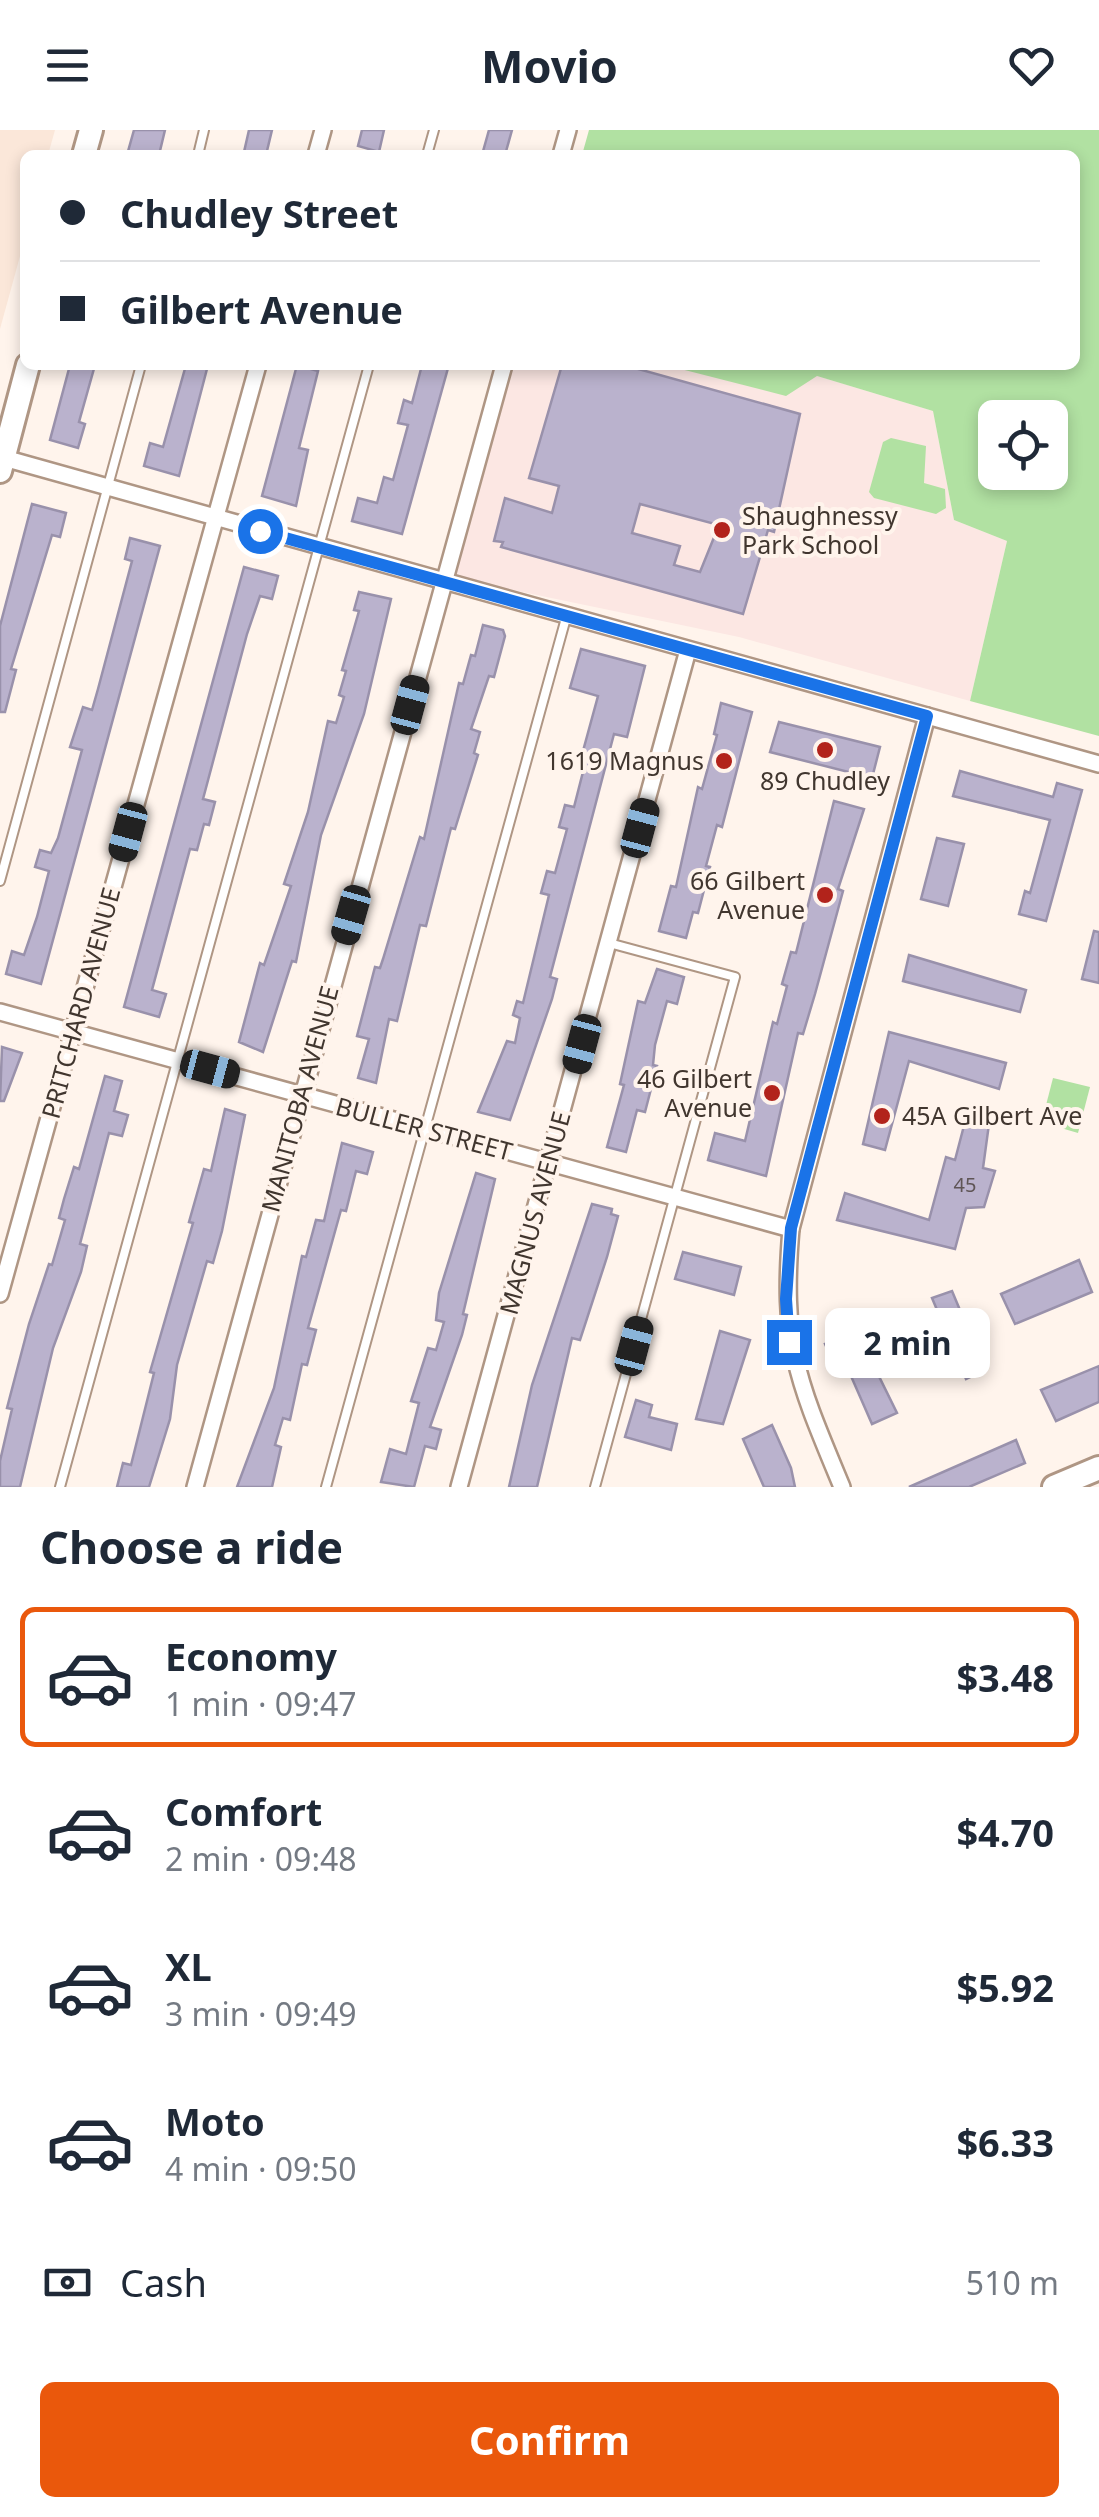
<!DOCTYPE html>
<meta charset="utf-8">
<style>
body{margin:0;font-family:"Noto Sans",sans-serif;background:#f6f6f7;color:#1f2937;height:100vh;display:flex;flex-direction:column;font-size:38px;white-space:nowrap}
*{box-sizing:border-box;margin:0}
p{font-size:32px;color:#747a83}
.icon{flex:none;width:55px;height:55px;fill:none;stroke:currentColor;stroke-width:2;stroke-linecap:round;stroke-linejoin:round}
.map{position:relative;height:1357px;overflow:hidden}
.details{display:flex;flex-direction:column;background:#fff;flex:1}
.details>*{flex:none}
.hud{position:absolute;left:20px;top:20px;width:1060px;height:220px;border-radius:15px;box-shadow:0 5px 15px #0003;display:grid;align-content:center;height:220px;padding:0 40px;background:#fff}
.buttons{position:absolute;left:978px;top:270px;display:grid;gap:20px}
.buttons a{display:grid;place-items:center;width:90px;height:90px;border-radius:15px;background:#fff;box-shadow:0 5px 15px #0003;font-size:50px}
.end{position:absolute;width:45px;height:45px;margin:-22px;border:12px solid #1a73e8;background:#fff;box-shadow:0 0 0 5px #fff}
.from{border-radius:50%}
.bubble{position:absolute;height:70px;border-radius:15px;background:#fff;box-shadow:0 5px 15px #0003;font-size:32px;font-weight:700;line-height:70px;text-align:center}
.car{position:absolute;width:30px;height:60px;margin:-30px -15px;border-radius:12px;box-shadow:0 0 8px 2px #0007;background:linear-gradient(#222 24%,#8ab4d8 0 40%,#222 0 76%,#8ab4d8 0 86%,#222 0)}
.hud b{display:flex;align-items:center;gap:35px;height:95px;font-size:38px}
.hud b+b{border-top:2px solid #e0e1e3}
.hud i{width:25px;height:25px;background:#1f2937}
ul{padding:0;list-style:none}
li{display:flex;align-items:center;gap:30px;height:140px;margin:0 20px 15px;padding:0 20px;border:5px solid transparent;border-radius:15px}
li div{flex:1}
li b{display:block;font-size:38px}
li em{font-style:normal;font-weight:700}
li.active{border-color:#ea580c}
li>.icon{width:90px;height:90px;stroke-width:1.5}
h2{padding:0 40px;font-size:45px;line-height:120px}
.pay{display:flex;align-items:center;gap:25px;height:110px;padding:0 40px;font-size:38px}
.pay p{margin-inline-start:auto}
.primary-button{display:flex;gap:20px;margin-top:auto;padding:20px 40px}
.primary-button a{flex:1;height:115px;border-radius:15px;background:#ea580c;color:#fff;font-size:40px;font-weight:700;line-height:115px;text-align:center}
header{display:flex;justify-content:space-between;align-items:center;height:130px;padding:0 40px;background:#fff;font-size:45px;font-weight:700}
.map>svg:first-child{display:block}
</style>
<header><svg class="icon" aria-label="menu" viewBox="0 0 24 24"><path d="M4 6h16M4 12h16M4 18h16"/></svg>Movio<svg class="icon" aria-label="heart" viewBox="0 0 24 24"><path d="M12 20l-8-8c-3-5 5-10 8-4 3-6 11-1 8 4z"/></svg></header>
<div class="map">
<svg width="1099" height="1357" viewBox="0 0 1099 1357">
<rect width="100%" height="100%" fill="#fff4ec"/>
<polygon fill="#fbe7d9" points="0,0 55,0 48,25 25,25 25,108 0,199"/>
<polygon fill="#fce7e3" points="507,235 665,235 817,246 933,281 954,390 1007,411 970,571 739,507 450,447"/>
<g fill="#b1e1a2" fill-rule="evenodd">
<path d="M589,0H1099V606L970,571L1007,411L954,390L933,281L817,246L786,266L665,235H1075V25H582ZM995,288H1050V342H995Z"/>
<polygon points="891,308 926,316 924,353 945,359 946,378 936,384 874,368 869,362 883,312"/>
<polygon points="1053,948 1090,957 1078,1003 1054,996 1045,979"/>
</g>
<g fill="#bab2cd" stroke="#9991ab" stroke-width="2.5" fill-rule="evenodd">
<polygon points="134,0 165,0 159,25 127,25"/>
<polygon points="249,0 272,0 266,25 244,22"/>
<polygon points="362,0 384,0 379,22 358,16"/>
<polygon points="489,0 512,0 505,25 482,25"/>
<polygon points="70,235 95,235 79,292 85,294 78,318 50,310"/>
<polygon points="186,235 208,235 179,346 144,336 150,313 163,317"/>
<polygon points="297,235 318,241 299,318 308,320 296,376 262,366"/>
<polygon points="422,235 448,238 402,404 352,391 358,368 377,373 384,347 393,350 408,295 398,293 404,270 412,273"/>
<path d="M562,235H624L800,284L774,402L768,400L743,484L501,417L503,412L494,411L505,368L552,383L559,356L529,348ZM640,374L719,395L700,442L674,435L680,416L632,403Z"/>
<polygon points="32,374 66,383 60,407 52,405 11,539 16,540 5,582 0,582 0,496"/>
<polygon points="130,408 160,416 41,854 6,844 12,821 24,825 37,787 49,741 35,737 40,720 51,723 58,708 82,620 70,617 83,577 92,580 98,559 132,431 125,429"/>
<polygon points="244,437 278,446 272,469 260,466 247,504 203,669 215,672 209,695 204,694 197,720 190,719 152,860 166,864 159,887 124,877"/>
<polygon points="359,462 391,469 364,584 321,705 296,832 292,831 263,922 239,912 260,833 264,835 291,756 284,754 308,682 328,591 336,593 344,567 339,565 346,541 342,540 359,481 354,480"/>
<polygon points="483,495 503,500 505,506 494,547 489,546 471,599 480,602 474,623 478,625 455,699 451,698 426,796 420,795 397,891 389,889 376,953 358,948 369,909 357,906 375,837 380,838 383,829 420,707 424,709 459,553 463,554 471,525 475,526"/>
<polygon points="581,519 645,536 627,607 614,604 550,847 557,849 552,869 510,990 478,982 507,911 515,913 520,888 513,885 517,871 523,873 549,765 541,763 547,741 555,743 567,699 559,697 565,675 574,677 585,634 580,632 598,566 570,558"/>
<polygon points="721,573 752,582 722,697 717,695 706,736 710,737 698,783 693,782 686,808 659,801 671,756 676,757 698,657 702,659 717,605 714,604"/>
<polygon points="779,592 880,617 872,648 770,622"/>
<polygon points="960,641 1053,667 1057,653 1082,660 1046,791 1019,784 1025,761 1030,763 1050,690 953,666"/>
<polygon points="834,671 864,679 838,759 843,761 815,864 803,904 798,903 766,1046 708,1030 715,1003 745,1011 773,892 777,894 787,856 782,854 791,822 796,823"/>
<polygon points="937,708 964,714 948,776 921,769"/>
<polygon points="1094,801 1099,802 1099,853 1082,849"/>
<polygon points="909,825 1026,860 1020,882 903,851"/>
<polygon points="657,839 684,847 677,874 667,871 655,915 653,935 657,936 645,982 637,980 626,1022 607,1017 624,955 620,954 638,871 645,873"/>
<polygon points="889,902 1006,933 999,959 909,931 885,1020 863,1014"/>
<polygon points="2,917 22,923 4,971 0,971"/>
<polygon points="105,946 122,951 114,981 128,985 122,1006 109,1003 80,1114 87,1116 81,1142 53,1218 20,1357 0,1357 0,1331 12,1279 7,1278 29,1194 49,1134 52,1135 65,1090 59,1088 64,1069 74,1037 79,1039"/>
<polygon points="225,979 245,985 222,1101 213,1133 207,1131 177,1235 170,1289 149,1357 117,1357 123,1333 131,1335 154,1243 150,1242 193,1093 189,1092 204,1039 211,1041"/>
<polygon points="966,988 989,994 983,1038 995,1041 984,1077 966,1078 955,1119 837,1090 845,1063 929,1090 946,1027 955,1030"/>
<polygon points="342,1013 373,1022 367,1044 356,1041 346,1081 341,1080 308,1198 316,1200 307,1235 302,1234 290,1290 283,1288 275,1315 281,1317 272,1357 237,1357 274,1258 302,1126 306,1127 316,1090 324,1091"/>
<polygon points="476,1043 495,1049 463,1184 467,1185 462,1205 430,1297 441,1300 436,1319 425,1316 414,1357 381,1352 390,1319 406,1324 419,1273 411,1271 428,1218 436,1220 444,1192 436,1190 439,1163"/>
<polygon points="592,1074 612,1079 611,1084 618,1086 607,1127 580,1210 572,1208 537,1357 509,1357 532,1255"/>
<polygon points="683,1122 741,1137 734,1165 675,1149"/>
<polygon points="1079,1130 1092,1162 1015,1194 1001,1164"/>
<polygon points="952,1161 985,1240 966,1249 932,1168"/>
<polygon points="899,1182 908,1204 867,1222 897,1283 872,1294 844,1230 834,1234 825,1214"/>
<polygon points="720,1201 750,1210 723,1294 696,1289"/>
<polygon points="1099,1236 1099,1272 1056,1291 1041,1260"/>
<polygon points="636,1270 652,1275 649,1287 677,1294 671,1320 625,1307"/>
<polygon points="772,1295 791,1338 795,1357 764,1357 743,1309"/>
<polygon points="1016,1310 1025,1333 969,1357 909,1357"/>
</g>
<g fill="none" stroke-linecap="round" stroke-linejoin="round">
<g stroke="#af9684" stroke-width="12">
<g id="lane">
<polyline points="198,25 204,0"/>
<polyline points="427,25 434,0"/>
<polyline points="0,751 141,235"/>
<polyline points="60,1357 369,235"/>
<polyline points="326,1357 566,488"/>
<polyline points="595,1357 735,847 609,813"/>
</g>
</g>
<g stroke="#af9684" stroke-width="20">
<g id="street">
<polyline points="316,25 323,0"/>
<polyline points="561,25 568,0"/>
<polyline points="4,328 1099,634"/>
<polyline points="0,882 791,1099"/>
<polyline points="0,1164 258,235"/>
<polyline points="195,1357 504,235"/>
<polyline points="459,1357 688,520"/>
<path d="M842,1357C798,1251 781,1216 791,1099L927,586"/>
</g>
</g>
<g stroke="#af9684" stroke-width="28">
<g id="secondary">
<polyline points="84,25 91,0"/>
<polyline points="0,341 28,235"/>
<polyline points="1054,1357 1099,1338"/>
</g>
</g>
<use href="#lane" stroke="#fff" stroke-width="8"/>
<use href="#street" stroke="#fff" stroke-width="15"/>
<use href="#secondary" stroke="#fff" stroke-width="22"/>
</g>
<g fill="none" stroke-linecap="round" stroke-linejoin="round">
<polyline stroke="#1a73e8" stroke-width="12" points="260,401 927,586 791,1098 786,1169 789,1212"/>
</g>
<g fill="#b2231b" stroke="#fff4ec" stroke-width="4">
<circle cx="722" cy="400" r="10"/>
<circle cx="825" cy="620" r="10"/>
<circle cx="724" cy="631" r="10"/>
<circle cx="825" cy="765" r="10"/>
<circle cx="772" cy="963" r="10"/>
<circle cx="882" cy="986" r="10"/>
</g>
<g text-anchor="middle" stroke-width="8" stroke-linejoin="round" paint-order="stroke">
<g font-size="20" fill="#5f5556">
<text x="965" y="1062">45</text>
</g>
<g font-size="25" fill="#41362f" stroke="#fff4ec" text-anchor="end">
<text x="742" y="395" text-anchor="start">Shaughnessy<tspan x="742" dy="29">Park School</tspan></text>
<text x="704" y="640">1619 Magnus</text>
<text x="825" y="660" text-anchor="middle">89 Chudley</text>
<text x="805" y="760">66 Gilbert<tspan x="805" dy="29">Avenue</tspan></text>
<text x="752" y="958">46 Gilbert<tspan x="752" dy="29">Avenue</tspan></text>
<text x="902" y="995" text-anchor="start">45A Gilbert Ave</text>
</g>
<g font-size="25" fill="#41362f" stroke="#fff4ec">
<text transform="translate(81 873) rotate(-75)" y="9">PRITCHARD AVENUE</text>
<text transform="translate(300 969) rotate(-75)" y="9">MANITOBA AVENUE</text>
<text transform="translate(424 999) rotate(15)" y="9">BULLER STREET</text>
<text transform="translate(535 1083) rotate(-75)" y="9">MAGNUS AVENUE</text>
</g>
</g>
</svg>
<div class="buttons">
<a><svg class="icon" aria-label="locate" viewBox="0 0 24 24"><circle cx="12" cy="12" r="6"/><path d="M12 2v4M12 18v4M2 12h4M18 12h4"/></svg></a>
</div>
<i class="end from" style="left:260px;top:401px"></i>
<i class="end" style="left:789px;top:1212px"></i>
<div class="bubble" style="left:825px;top:1178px;width:165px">2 min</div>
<i class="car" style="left:410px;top:575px;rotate:15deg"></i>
<i class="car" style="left:640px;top:698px;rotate:15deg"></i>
<i class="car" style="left:128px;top:702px;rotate:195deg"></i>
<i class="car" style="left:351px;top:785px;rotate:196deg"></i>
<i class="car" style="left:582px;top:914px;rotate:195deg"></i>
<i class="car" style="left:210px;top:939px;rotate:105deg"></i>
<i class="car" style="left:634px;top:1216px;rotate:15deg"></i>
<div class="hud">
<b><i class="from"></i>Chudley Street</b>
<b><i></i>Gilbert Avenue</b>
</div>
</div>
<section class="details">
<h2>Choose a ride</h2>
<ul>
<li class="active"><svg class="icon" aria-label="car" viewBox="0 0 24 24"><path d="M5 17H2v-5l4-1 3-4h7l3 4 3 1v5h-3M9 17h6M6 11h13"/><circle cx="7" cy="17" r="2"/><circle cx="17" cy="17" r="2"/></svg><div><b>Economy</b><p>1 min · 09:47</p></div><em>$3.48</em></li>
<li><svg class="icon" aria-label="car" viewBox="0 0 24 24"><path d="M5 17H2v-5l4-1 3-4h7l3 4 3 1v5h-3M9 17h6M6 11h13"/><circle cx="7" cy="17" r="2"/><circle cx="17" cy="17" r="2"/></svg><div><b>Comfort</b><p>2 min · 09:48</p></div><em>$4.70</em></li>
<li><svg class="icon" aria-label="car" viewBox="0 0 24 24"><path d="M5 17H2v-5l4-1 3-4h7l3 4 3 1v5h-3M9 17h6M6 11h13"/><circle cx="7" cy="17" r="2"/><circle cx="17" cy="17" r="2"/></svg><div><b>XL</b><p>3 min · 09:49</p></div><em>$5.92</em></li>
<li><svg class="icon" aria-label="car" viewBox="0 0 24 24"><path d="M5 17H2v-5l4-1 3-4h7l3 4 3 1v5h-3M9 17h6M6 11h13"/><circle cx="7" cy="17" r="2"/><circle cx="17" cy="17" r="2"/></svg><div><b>Moto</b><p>4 min · 09:50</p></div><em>$6.33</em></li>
</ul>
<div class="pay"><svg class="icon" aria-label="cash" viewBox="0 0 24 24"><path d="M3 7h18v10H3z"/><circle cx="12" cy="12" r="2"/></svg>Cash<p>510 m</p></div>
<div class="primary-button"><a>Confirm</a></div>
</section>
